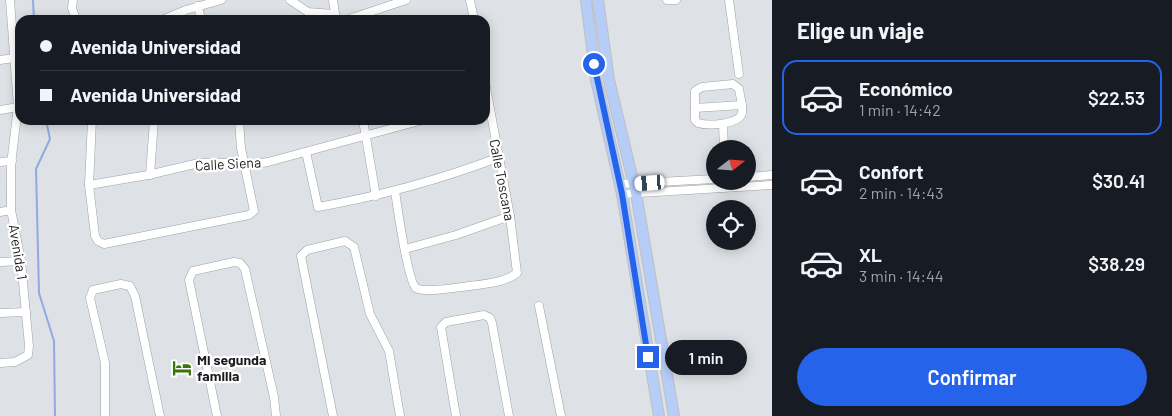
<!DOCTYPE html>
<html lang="es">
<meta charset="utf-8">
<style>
body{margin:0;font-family:Barlow,sans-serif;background:#20242c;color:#f1f3f6;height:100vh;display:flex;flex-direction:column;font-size:19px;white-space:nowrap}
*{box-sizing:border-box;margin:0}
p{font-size:16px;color:#9ea1a6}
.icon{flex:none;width:28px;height:28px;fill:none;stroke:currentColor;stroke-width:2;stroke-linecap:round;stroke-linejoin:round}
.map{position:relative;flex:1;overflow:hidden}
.details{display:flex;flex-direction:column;background:#171b24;width:400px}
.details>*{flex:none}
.top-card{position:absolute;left:15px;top:15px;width:475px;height:110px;border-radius:15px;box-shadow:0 2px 12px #0003;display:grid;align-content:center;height:110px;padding:0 25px;background:#171b24}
.needle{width:32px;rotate:73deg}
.tools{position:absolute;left:706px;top:140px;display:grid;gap:10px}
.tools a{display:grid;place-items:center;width:50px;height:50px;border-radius:50%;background:#171b24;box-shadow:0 2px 12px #0003;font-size:25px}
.end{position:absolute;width:22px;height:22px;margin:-11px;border:6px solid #2563eb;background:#fff;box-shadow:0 0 0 2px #fff}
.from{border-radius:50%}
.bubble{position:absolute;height:35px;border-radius:18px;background:#171b24;box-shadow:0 2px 12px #0003;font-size:16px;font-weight:600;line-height:35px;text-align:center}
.car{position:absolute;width:15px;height:30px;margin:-15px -8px;border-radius:6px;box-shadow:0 0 4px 1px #0007;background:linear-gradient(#fff 24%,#345 0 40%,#fff 0 76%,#345 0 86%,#fff 0)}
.top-card b{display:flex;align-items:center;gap:18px;height:48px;font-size:19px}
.top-card b+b{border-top:1px solid #363941}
.top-card i{width:12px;height:12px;background:#f1f3f6}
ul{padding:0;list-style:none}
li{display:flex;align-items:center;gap:15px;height:75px;margin:0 10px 8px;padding:0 15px;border:2px solid transparent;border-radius:15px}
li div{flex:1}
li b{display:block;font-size:19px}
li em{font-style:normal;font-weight:600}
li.current{border-color:#2563eb}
li>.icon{width:45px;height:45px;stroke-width:1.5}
h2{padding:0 25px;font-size:22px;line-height:60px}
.cta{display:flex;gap:10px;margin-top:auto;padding:10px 25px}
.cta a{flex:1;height:58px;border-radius:30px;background:#2563eb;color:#fff;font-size:20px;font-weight:600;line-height:58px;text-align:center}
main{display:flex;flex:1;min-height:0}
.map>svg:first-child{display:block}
</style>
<main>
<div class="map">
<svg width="772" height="416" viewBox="0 0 772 416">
<rect width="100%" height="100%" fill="#dee1e5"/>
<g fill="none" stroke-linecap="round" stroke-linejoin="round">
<g stroke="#8fabdf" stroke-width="2">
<polyline points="33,0 34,20"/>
<polyline points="46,120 50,139 36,169 39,293 54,341 55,416"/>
</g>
<g stroke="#9fa2a6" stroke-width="9">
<g id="minor">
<polyline points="73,0 72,8 76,20"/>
<polyline points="290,0 308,12 334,14"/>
<polyline points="333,0 336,20"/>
<polyline points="470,0 474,20"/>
<polyline points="667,0 676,0"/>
<polyline points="729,0 739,74"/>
<polyline points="198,6 201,20"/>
<polyline points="162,20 186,10 221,0"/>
<polyline points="346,20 406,0"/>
<polyline points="0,60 14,58"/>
<path d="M733,84L739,89C740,96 743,106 742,113C739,125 707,126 698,123L695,120V91L702,87Z"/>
<polyline points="695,108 742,105"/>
<polyline points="0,110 18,107"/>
<polyline points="92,120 89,185 95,236 98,241 104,244 249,215 254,211 241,148 239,120"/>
<polyline points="363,120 376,196"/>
<polyline points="723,124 724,149"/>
<path d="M306,152L318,207C380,196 439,180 497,158"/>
<polyline points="0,162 12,161"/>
<polyline points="150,175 154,120"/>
<polyline points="748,177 772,175"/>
<polyline points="620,184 715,179"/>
<polyline points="89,185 148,175 199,163 226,163 244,166 268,162 423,120"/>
<path d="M395,191C397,205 408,282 416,288C425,293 452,288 462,287C479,284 503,284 517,273L510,216L485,82"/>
<polyline points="622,194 772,185"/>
<polyline points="0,212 11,210"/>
<polyline points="405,249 456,235 510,216"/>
<polyline points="0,262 21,261"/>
<polyline points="539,306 561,416"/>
<polyline points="0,313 26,312"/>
<polyline points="0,363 15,362 28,355 29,346 21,261 11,210 11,164 18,107 10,0"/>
<polyline points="105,416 105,363 90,298 93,290 121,284 130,286 135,296 160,416"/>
<polyline points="217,416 189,280 193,271 234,262 240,263 245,269 274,397 276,416"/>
<polyline points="333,416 301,256 307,250 345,241 354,247 370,314 389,351 400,416"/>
<polyline points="456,416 441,327 446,322 484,315 490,318 492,323 509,416"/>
</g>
</g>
<g stroke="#bfbfc0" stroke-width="12">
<g id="major">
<polyline points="586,0 596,80 622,194 659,416"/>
<polyline points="598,0 609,80 636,193 674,416"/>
</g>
</g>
<use href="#minor" stroke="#fff" stroke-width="8"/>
<use href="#major" stroke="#b6cdf7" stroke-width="10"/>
</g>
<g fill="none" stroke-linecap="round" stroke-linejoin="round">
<polyline stroke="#2563eb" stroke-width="6" points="594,64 622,194 648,357"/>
</g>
<defs>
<g id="hotel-bare" transform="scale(1.5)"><path d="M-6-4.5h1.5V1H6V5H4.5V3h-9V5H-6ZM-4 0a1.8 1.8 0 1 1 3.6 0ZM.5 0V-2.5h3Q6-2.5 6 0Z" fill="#3b7509" stroke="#fff" stroke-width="2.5" paint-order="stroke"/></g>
</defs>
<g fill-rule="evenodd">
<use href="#hotel-bare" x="182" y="368"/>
</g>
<g text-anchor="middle" stroke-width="4.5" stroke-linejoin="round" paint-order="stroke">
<g font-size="14" fill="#1b1b1d" stroke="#fff">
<text transform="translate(228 164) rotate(-3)" y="5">Calle Siena</text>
<text transform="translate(502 180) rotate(79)" y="5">Calle Toscana</text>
<text transform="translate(18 252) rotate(81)" y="5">Avenida 1</text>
</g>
<g font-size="14" font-weight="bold" fill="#1b1b1d" stroke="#fff" text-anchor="start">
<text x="197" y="365">Mi segunda<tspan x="197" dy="16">familia</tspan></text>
</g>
</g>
</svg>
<div class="tools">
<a><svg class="needle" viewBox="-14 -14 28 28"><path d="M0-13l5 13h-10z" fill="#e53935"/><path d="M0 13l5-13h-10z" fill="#9ea1a6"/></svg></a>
<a><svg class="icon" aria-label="locate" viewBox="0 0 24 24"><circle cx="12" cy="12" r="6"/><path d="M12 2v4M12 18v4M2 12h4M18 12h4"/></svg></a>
</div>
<i class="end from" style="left:594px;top:64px"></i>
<i class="end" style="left:648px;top:357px"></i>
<div class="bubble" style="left:665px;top:340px;width:82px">1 min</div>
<i class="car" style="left:650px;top:183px;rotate:266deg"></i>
<div class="top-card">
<b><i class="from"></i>Avenida Universidad</b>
<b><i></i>Avenida Universidad</b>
</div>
</div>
<section class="details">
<h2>Elige un viaje</h2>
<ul>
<li class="current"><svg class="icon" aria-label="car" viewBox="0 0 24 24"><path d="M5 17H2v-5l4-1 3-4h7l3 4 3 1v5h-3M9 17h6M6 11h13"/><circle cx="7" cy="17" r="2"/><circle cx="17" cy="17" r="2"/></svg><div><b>Económico</b><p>1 min · 14:42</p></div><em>$22.53</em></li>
<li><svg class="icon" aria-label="car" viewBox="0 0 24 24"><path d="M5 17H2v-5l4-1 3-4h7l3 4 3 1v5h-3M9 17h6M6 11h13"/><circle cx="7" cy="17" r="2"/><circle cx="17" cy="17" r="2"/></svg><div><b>Confort</b><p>2 min · 14:43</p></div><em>$30.41</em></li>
<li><svg class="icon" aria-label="car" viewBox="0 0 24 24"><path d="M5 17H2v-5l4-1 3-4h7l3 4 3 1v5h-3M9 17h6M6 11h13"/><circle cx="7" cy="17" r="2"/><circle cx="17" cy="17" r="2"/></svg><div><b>XL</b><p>3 min · 14:44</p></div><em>$38.29</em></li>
</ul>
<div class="cta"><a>Confirmar</a></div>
</section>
</main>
